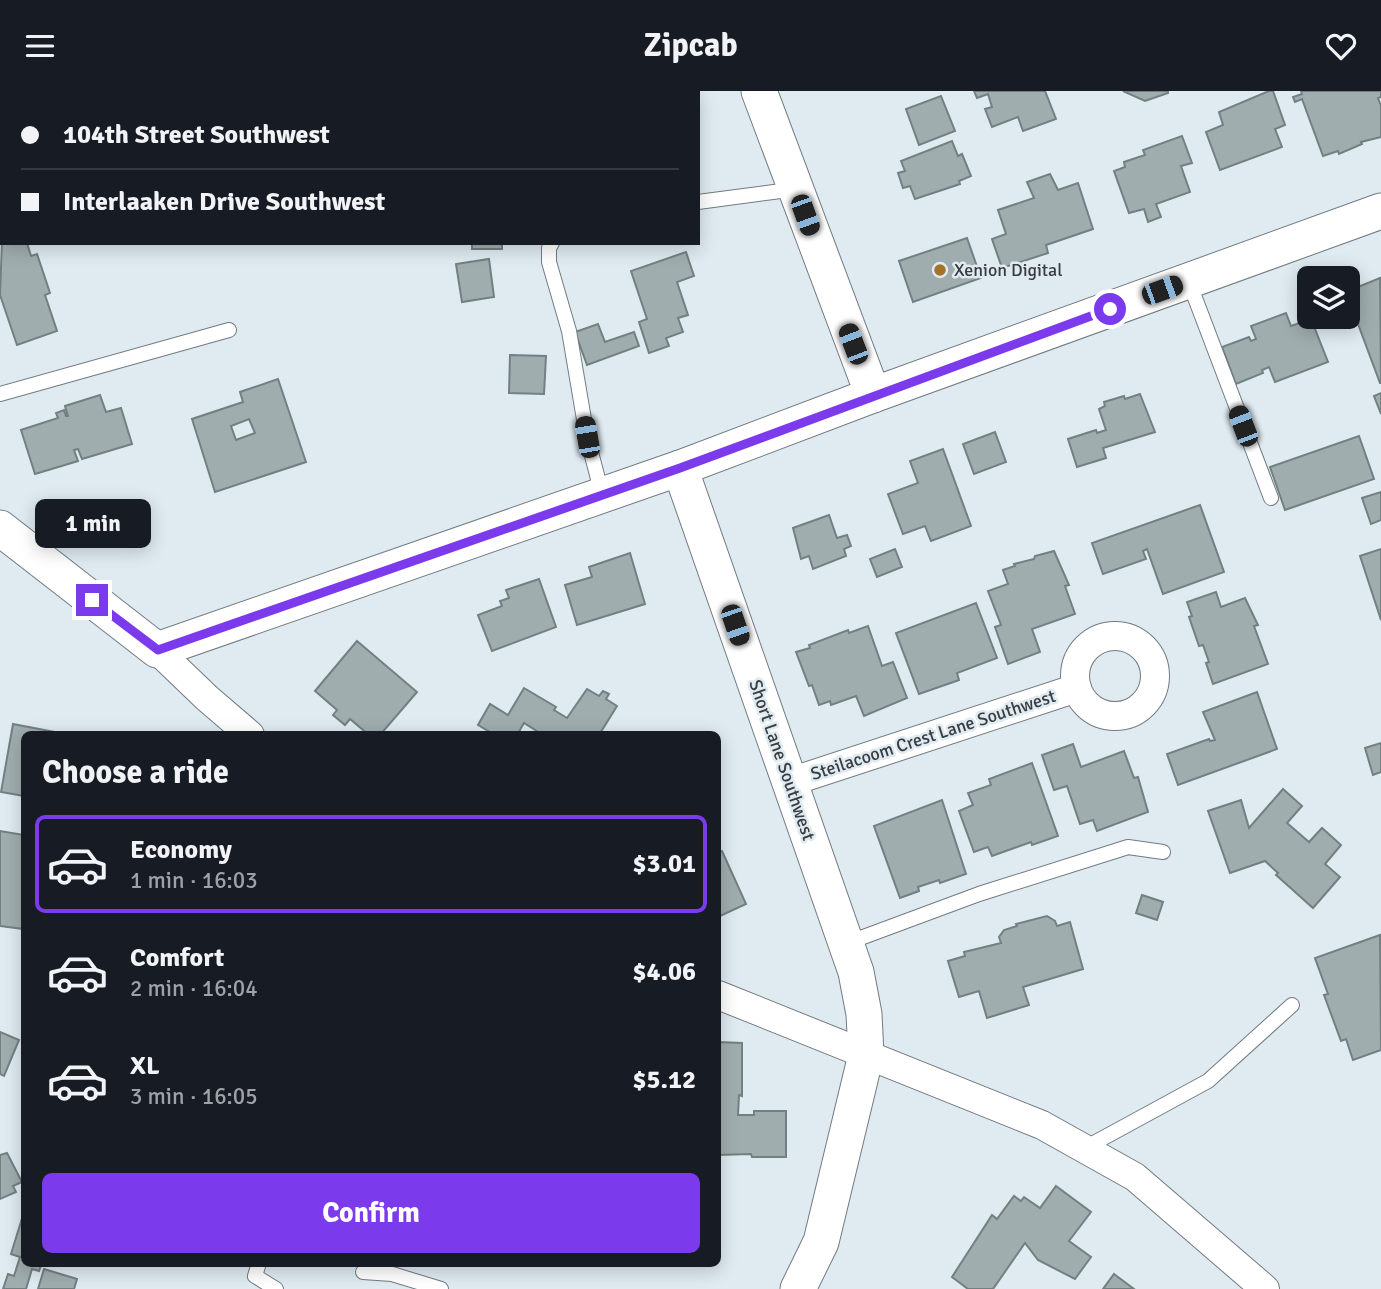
<!DOCTYPE html>
<meta charset="utf-8">
<style>
body{margin:0;font-family:Signika,sans-serif;background:#242831;color:#f1f3f6;height:100vh;display:flex;flex-direction:column;font-size:26px;white-space:nowrap}
*{box-sizing:border-box;margin:0}
p{font-size:23px;color:#9ea1a6}
.icon{flex:none;width:38px;height:38px;fill:none;stroke:currentColor;stroke-width:2;stroke-linecap:round;stroke-linejoin:round}
.map{position:relative;flex:1;overflow:hidden}
.sheet{position:absolute;left:21px;top:640px;width:700px;height:536px;display:flex;flex-direction:column;background:#171b24;border-radius:10px;box-shadow:0 4px 18px #0003}
.sheet>*{flex:none}
.guide{position:absolute;left:0px;top:0px;width:700px;height:154px;box-shadow:0 4px 18px #0003;display:grid;align-content:center;height:154px;padding:0 21px;background:#171b24}
.tools{position:absolute;left:1297px;top:175px;display:grid;gap:14px}
.tools a{display:grid;place-items:center;width:63px;height:63px;border-radius:10px;background:#171b24;box-shadow:0 4px 18px #0003;font-size:35px}
.end{position:absolute;width:32px;height:32px;margin:-16px;border:9px solid #7c3aed;background:#fff;box-shadow:0 0 0 4px #fff}
.from{border-radius:50%}
.bubble{position:absolute;height:49px;border-radius:10px;background:#171b24;box-shadow:0 4px 18px #0003;font-size:23px;font-weight:700;line-height:49px;text-align:center}
.car{position:absolute;width:21px;height:42px;margin:-21px -10px;border-radius:9px;box-shadow:0 0 5px 2px #0007;background:linear-gradient(#222 24%,#8ab4d8 0 40%,#222 0 76%,#8ab4d8 0 86%,#222 0)}
.guide b{display:flex;align-items:center;gap:24px;height:66px;font-size:26px}
.guide b+b{border-top:2px solid #363941}
.guide i{width:18px;height:18px;background:#f1f3f6}
ul{padding:0;list-style:none}
li{display:flex;align-items:center;gap:21px;height:98px;margin:0 14px 10px;padding:0 7px;border:4px solid transparent;border-radius:10px}
li div{flex:1}
li b{display:block;font-size:26px}
li em{font-style:normal;font-weight:700}
li.selected{border-color:#7c3aed}
li>.icon{width:63px;height:63px;stroke-width:1.5}
h2{padding:0 21px;font-size:32px;line-height:84px}
.primary-button{display:flex;gap:14px;margin-top:auto;padding:14px 21px}
.primary-button a{flex:1;height:80px;border-radius:10px;background:#7c3aed;color:#fff;font-size:28px;font-weight:700;line-height:80px;text-align:center}
header{display:flex;justify-content:space-between;align-items:center;height:91px;padding:0 21px;background:#171b24;font-size:32px;font-weight:700}
.map>svg:first-child{display:block}
</style>
<header><svg class="icon" aria-label="menu" viewBox="0 0 24 24"><path d="M4 6h16M4 12h16M4 18h16"/></svg>Zipcab<svg class="icon" aria-label="heart" viewBox="0 0 24 24"><path d="M12 20l-8-8c-3-5 5-10 8-4 3-6 11-1 8 4z"/></svg></header>
<div class="map">
<svg width="1381" height="1198" viewBox="0 0 1381 1198">
<rect width="100%" height="100%" fill="#dfeaf1"/>
<g fill="#a0adaf" stroke="#738081" stroke-width="2" fill-rule="evenodd">
<polygon points="210,0 252,0 247,2"/>
<polygon points="974,0 1045,0 1056,28 1023,40 1018,26 992,36 985,18 992,16 988,3 977,7"/>
<polygon points="1123,0 1168,0 1168,2 1145,10"/>
<polygon points="1269,0 1273,0 1285,34 1275,38 1282,56 1220,79 1206,41 1223,34 1219,21"/>
<polygon points="1301,0 1381,0 1381,6 1378,7 1381,15 1381,46 1361,51 1362,53 1339,63 1338,60 1323,65 1302,8 1295,11 1293,6 1302,3"/>
<polygon points="941,5 955,40 919,54 906,18"/>
<polygon points="1182,45 1192,72 1181,75 1190,101 1156,113 1161,126 1148,131 1144,118 1129,122 1114,80 1125,76 1124,71 1145,64 1143,59"/>
<polygon points="952,50 958,65 962,63 971,85 959,90 960,93 915,108 910,95 903,97 898,82 905,80 901,70"/>
<polygon points="1050,83 1058,99 1078,92 1093,138 1046,154 1048,162 1002,177 992,148 1006,143 998,119 1034,107 1027,91"/>
<polygon points="967,147 981,187 913,211 899,170"/>
<polygon points="2,149 2,152 27,152 31,165 37,163 50,202 45,204 57,240 17,254 0,204"/>
<rect x="472" y="152" width="30" height="6"/>
<polygon points="686,161 694,185 677,191 688,224 678,227 683,241 666,247 669,255 649,262 639,231 647,228 631,180"/>
<polygon points="489,168 494,206 462,211 456,173"/>
<polygon points="1380,187 1381,292 1380,292 1348,206 1348,200"/>
<polygon points="1286,222 1291,235 1311,228 1328,271 1275,291 1269,276 1262,279 1263,282 1236,293 1222,256 1249,246 1251,250 1256,248 1251,235"/>
<polygon points="598,233 605,251 634,241 639,255 587,274 575,241"/>
<polygon points="510,264 546,265 544,303 509,302"/>
<path d="M278,288L306,371L215,401L192,328L243,311L240,301ZM249,328L255,342L236,349L231,335Z"/>
<polygon points="1381,302 1381,323 1374,305"/>
<polygon points="1140,303 1155,341 1103,357 1106,367 1077,376 1068,348 1096,339 1097,342 1106,339 1099,318 1105,315 1104,311 1124,305 1125,308"/>
<polygon points="100,304 106,321 121,317 132,353 82,368 78,358 74,359 78,370 35,383 21,339 58,327 56,322 64,319 66,325 68,325 65,315"/>
<polygon points="995,341 1006,371 974,383 963,353"/>
<polygon points="1359,345 1374,388 1285,419 1270,376"/>
<polygon points="943,358 971,435 931,450 925,435 903,443 888,403 918,392 910,370"/>
<polygon points="1381,401 1381,429 1371,433 1362,407"/>
<polygon points="1200,414 1224,481 1163,503 1147,458 1143,460 1146,468 1103,483 1092,452"/>
<polygon points="829,424 837,447 847,444 851,455 844,458 846,465 813,478 809,465 801,468 793,437"/>
<polygon points="895,458 902,476 877,486 870,468"/>
<polygon points="1381,458 1381,529 1360,465"/>
<polygon points="1054,460 1069,494 1065,495 1075,523 1032,538 1040,561 1008,573 995,536 1001,534 988,500 1008,493 1003,479 1015,475 1014,473 1034,468 1035,465"/>
<polygon points="630,462 645,513 577,534 565,494 592,486 589,476"/>
<polygon points="539,488 556,536 492,560 478,524 502,515 500,510 509,507 506,499"/>
<polygon points="1216,501 1221,516 1245,507 1258,534 1254,535 1268,573 1213,593 1206,572 1209,571 1203,554 1199,555 1189,526 1192,525 1187,511"/>
<polygon points="976,512 997,567 957,582 959,589 919,603 896,542"/>
<polygon points="868,535 882,575 893,571 907,607 864,625 856,605 831,614 830,610 819,614 812,594 809,595 796,561 810,557 809,554 848,539 849,542"/>
<polygon points="357,550 417,601 380,644 369,644 350,628 345,634 333,624 337,619 315,600"/>
<polygon points="524,597 556,616 554,619 567,627 587,598 599,605 603,600 609,603 606,608 617,615 599,644 543,644 524,632 517,644 495,644 478,634 490,613 508,624"/>
<polygon points="1257,601 1277,658 1178,694 1167,663 1209,648 1210,650 1215,649 1203,621"/>
<polygon points="13,633 55,641 54,644 24,644 24,705 1,701"/>
<polygon points="1381,652 1381,681 1373,684 1365,657"/>
<polygon points="1073,653 1081,676 1124,660 1134,687 1138,686 1148,721 1097,740 1093,729 1080,733 1067,695 1054,699 1042,664"/>
<polygon points="1032,672 1058,745 1032,754 1031,751 992,765 988,756 974,761 959,720 973,714 968,702 991,694 989,688"/>
<polygon points="1283,698 1302,715 1287,732 1309,751 1322,737 1341,754 1325,773 1340,786 1313,817 1276,784 1278,782 1265,770 1230,782 1208,720 1241,709 1249,737"/>
<polygon points="942,709 966,783 940,792 939,789 918,796 919,800 900,807 874,735"/>
<polygon points="0,740 24,744 24,838 0,835"/>
<polygon points="722,760 746,813 718,826 718,762"/>
<polygon points="1142,804 1163,811 1157,829 1136,822"/>
<polygon points="1047,825 1055,830 1057,835 1070,831 1083,878 1023,896 1029,914 987,927 979,900 959,906 948,870 965,865 964,861 1001,852 999,846 1004,839 1017,835 1016,833"/>
<polygon points="1380,844 1381,959 1353,969 1346,948 1341,950 1324,904 1328,903 1315,867"/>
<polygon points="0,941 19,949 4,985 0,983"/>
<polygon points="718,951 742,952 742,1005 739,1004 738,1024 754,1024 754,1020 786,1020 786,1066 752,1066 751,1063 718,1064"/>
<polygon points="7,1062 22,1091 13,1095 16,1101 0,1108 0,1064"/>
<polygon points="1056,1095 1091,1121 1069,1150 1091,1166 1075,1188 1038,1169 1025,1152 993,1198 968,1198 952,1186 992,1124 997,1128 1014,1105 1021,1110 1024,1106 1040,1117"/>
<polygon points="24,1121 24,1172 42,1172 39,1180 32,1178 26,1198 3,1198 8,1183 14,1185 20,1166 11,1163"/>
<polygon points="44,1178 77,1188 74,1198 38,1198"/>
<polygon points="1114,1183 1134,1198 1103,1198"/>
</g>
<g fill="none" stroke-linecap="round" stroke-linejoin="round">
<g stroke="#727b81" stroke-width="16">
<g id="service">
<polyline points="20,2 25,0"/>
<polyline points="0,9 2,8"/>
<polyline points="698,111 796,98"/>
<polyline points="552,152 549,157 549,171 569,240 587,346 602,403"/>
<polyline points="1189,191 1271,407"/>
<polyline points="0,303 229,239"/>
<polyline points="847,852 979,803 1128,756 1163,761"/>
<polyline points="1083,1058 1208,990 1292,914"/>
<polyline points="259,1172 255,1185 276,1198"/>
<polyline points="363,1181 392,1183 441,1198"/>
</g>
</g>
<g stroke="#727b81" stroke-width="30">
<g id="minor">
<circle cx="1115" cy="585" r="40"/>
<polyline points="157,559 207,607 250,644"/>
<polyline points="790,691 1077,597"/>
<polyline points="718,904 1042,1034 1135,1086 1265,1198"/>
</g>
</g>
<g stroke="#727b81" stroke-width="37">
<g id="tertiary">
<polyline points="759,0 873,304"/>
<polyline points="680,377 856,881 864,923 866,964 821,1151 798,1198"/>
<polyline points="0,437 157,559 680,377 873,304 1381,120"/>
</g>
</g>
<use href="#service" stroke="#fff" stroke-width="14"/>
<use href="#minor" stroke="#fff" stroke-width="28"/>
<use href="#tertiary" stroke="#fff" stroke-width="35"/>
</g>
<g fill="none" stroke-linecap="round" stroke-linejoin="round">
<polyline stroke="#7c3aed" stroke-width="9" points="92,509 158,559 680,377 1110,218"/>
</g>
<circle fill="#a47328" stroke="#dfeaf1" stroke-width="2.5" cx="940" cy="179" r="7"/>
<g text-anchor="middle" stroke-width="5" stroke-linejoin="round" paint-order="stroke">
<g font-size="18" fill="#383d40" stroke="#dfeaf1" text-anchor="start">
<text x="954" y="185">Xenion Digital</text>
</g>
<g font-size="18" fill="#383d40" stroke="#dfeaf1">
<text transform="translate(933 644) rotate(-18)" y="6">Steilacoom Crest Lane Southwest</text>
<text transform="translate(782 669) rotate(71)" y="6">Short Lane Southwest</text>
</g>
</g>
</svg>
<div class="tools">
<a><svg class="icon" aria-label="layers" viewBox="0 0 24 24"><path d="M12 4l9 5-9 5-9-5zM3 14l9 5 9-5"/></svg></a>
</div>
<i class="end from" style="left:1110px;top:218px"></i>
<i class="end" style="left:92px;top:509px"></i>
<div class="bubble" style="left:35px;top:408px;width:116px">1 min</div>
<i class="car" style="left:805px;top:124px;rotate:160deg"></i>
<i class="car" style="left:1162px;top:199px;rotate:70deg"></i>
<i class="car" style="left:853px;top:253px;rotate:339deg"></i>
<i class="car" style="left:1243px;top:335px;rotate:339deg"></i>
<i class="car" style="left:587px;top:346px;rotate:350deg"></i>
<i class="car" style="left:735px;top:534px;rotate:161deg"></i>
<div class="guide">
<b><i class="from"></i>104th Street Southwest</b>
<b><i></i>Interlaaken Drive Southwest</b>
</div>
<section class="sheet">
<h2>Choose a ride</h2>
<ul>
<li class="selected"><svg class="icon" aria-label="car" viewBox="0 0 24 24"><path d="M5 17H2v-5l4-1 3-4h7l3 4 3 1v5h-3M9 17h6M6 11h13"/><circle cx="7" cy="17" r="2"/><circle cx="17" cy="17" r="2"/></svg><div><b>Economy</b><p>1 min · 16:03</p></div><em>$3.01</em></li>
<li><svg class="icon" aria-label="car" viewBox="0 0 24 24"><path d="M5 17H2v-5l4-1 3-4h7l3 4 3 1v5h-3M9 17h6M6 11h13"/><circle cx="7" cy="17" r="2"/><circle cx="17" cy="17" r="2"/></svg><div><b>Comfort</b><p>2 min · 16:04</p></div><em>$4.06</em></li>
<li><svg class="icon" aria-label="car" viewBox="0 0 24 24"><path d="M5 17H2v-5l4-1 3-4h7l3 4 3 1v5h-3M9 17h6M6 11h13"/><circle cx="7" cy="17" r="2"/><circle cx="17" cy="17" r="2"/></svg><div><b>XL</b><p>3 min · 16:05</p></div><em>$5.12</em></li>
</ul>
<div class="primary-button"><a>Confirm</a></div>
</section>
</div>
